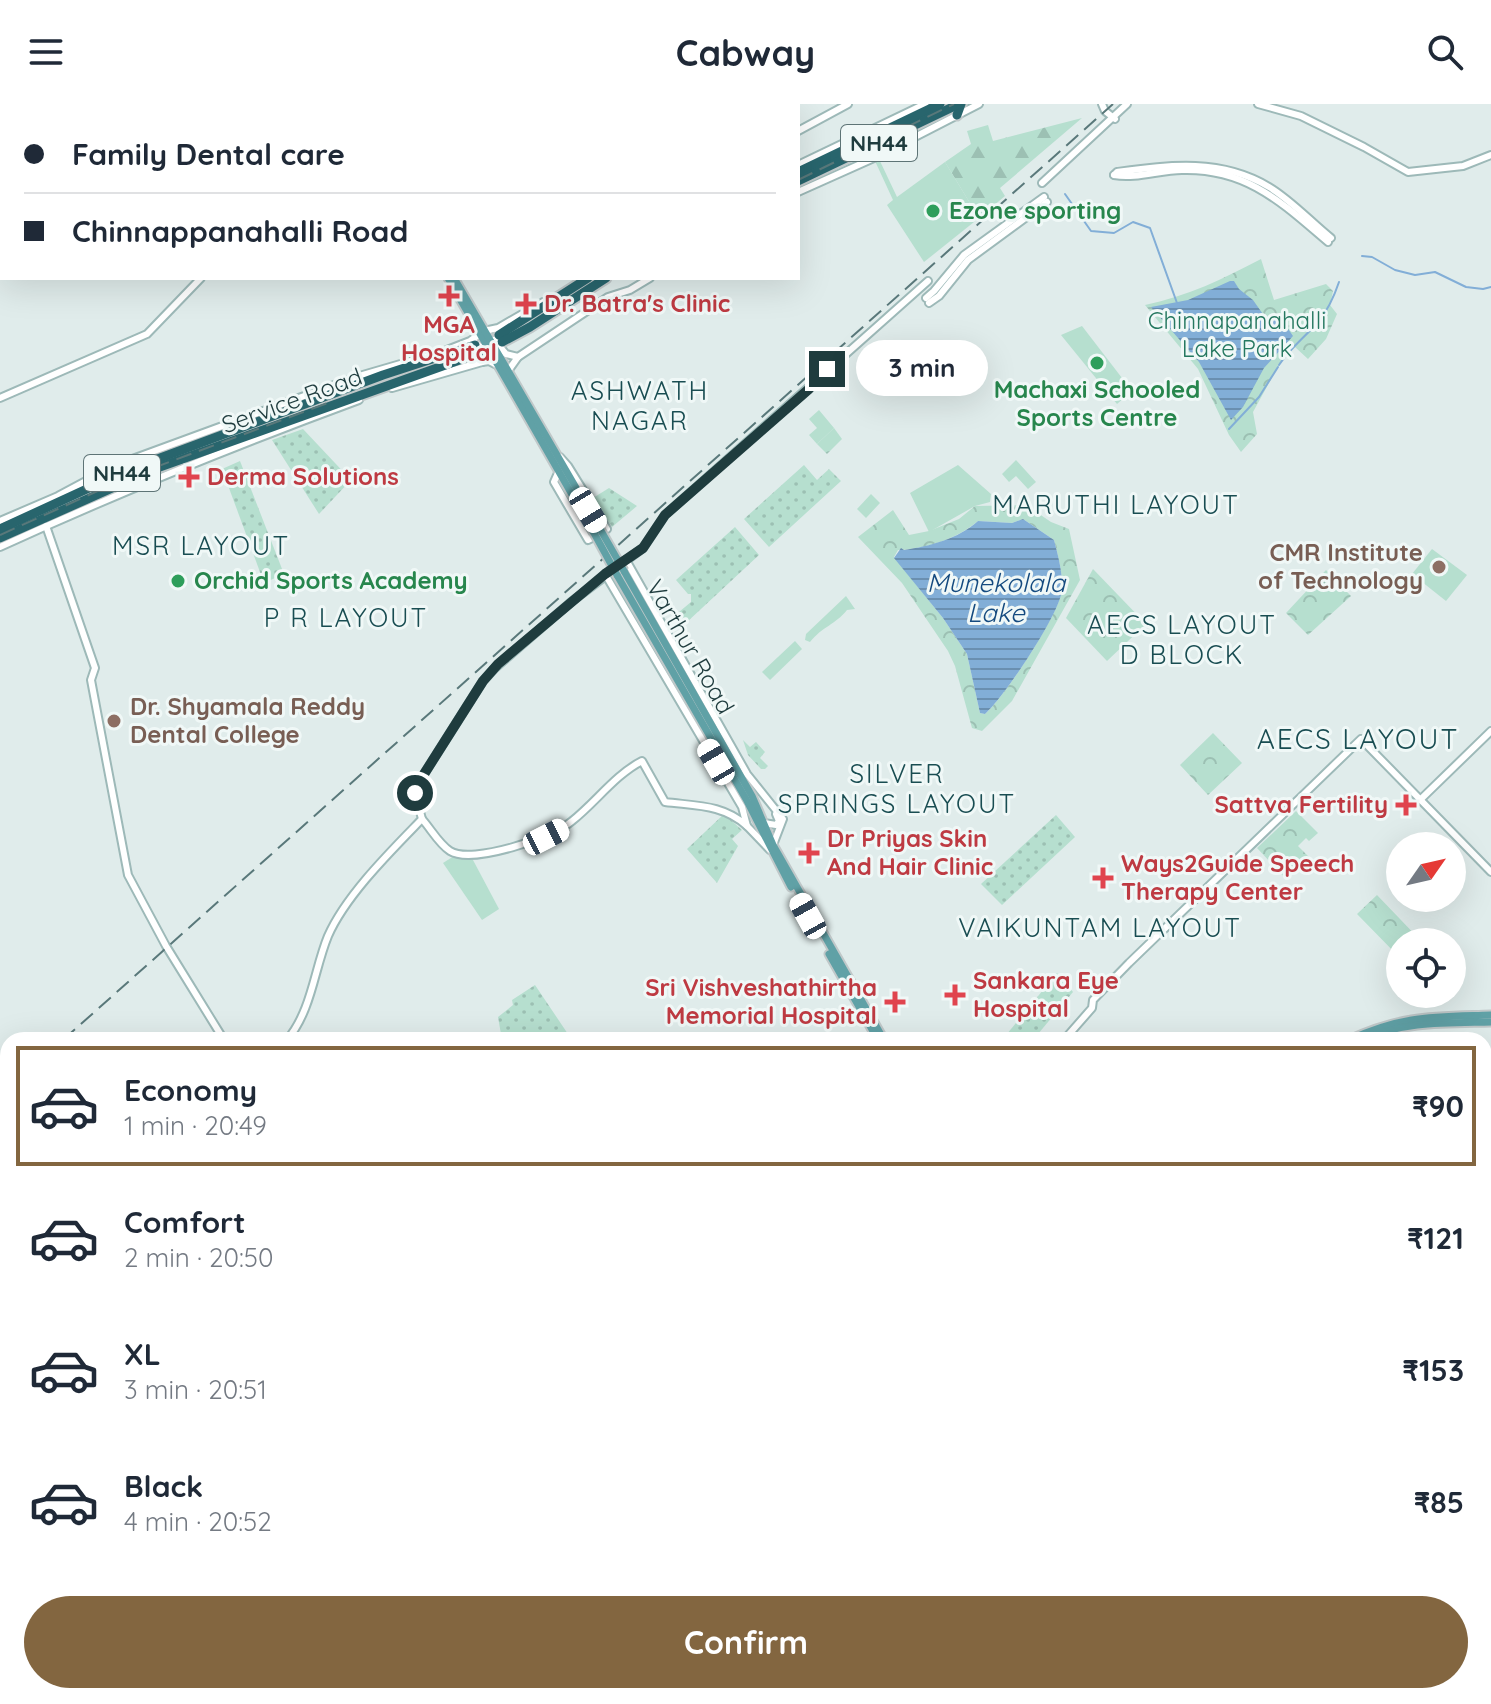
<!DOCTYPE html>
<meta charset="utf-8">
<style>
body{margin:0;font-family:Quicksand,sans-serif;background:#f6f6f7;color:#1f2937;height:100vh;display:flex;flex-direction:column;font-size:30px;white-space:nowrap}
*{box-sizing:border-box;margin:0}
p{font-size:26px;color:#747a83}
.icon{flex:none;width:44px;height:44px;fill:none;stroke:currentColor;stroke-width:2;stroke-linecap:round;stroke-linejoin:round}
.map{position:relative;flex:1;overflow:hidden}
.panel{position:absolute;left:0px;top:928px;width:1492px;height:672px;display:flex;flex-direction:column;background:#fff;border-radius:24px 24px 0 0;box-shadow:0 8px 32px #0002}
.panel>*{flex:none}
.hud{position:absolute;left:0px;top:0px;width:800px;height:176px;box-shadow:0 8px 32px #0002;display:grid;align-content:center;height:176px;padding:0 24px;background:#fff}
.needle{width:52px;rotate:56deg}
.tools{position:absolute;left:1386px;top:728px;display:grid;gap:16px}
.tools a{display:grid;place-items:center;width:80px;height:80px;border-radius:50%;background:#fff;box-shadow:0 8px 32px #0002;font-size:40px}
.end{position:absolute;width:36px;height:36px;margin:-18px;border:10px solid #1f3c3e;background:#fff;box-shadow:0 0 0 4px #fff}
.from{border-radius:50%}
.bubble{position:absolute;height:56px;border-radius:28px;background:#fff;box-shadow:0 8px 32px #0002;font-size:26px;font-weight:800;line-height:56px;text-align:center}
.car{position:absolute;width:24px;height:48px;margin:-24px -12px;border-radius:10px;box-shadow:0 0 6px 2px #0007;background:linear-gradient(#fff 24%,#345 0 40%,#fff 0 76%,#345 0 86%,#fff 0)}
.hud b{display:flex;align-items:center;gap:28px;height:76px;font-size:30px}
.hud b+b{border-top:2px solid #e0e1e3}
.hud i{width:20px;height:20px;background:#1f2937}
ul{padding:14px 0 0;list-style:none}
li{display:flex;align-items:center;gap:24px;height:120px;margin:0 16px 12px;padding:0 8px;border:4px solid transparent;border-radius:0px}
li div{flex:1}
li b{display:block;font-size:30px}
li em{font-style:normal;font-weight:800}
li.current{border-color:#836640}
li>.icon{width:72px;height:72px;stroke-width:1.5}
.primary-button{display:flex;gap:16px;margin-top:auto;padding:16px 24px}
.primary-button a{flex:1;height:92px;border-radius:48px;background:#836640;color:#fff;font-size:32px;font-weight:800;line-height:92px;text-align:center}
header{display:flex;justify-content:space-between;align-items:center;height:104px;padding:0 24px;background:#fff;font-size:36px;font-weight:800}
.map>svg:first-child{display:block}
</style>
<header><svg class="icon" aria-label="menu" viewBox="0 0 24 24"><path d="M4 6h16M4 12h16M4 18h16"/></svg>Cabway<svg class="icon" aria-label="search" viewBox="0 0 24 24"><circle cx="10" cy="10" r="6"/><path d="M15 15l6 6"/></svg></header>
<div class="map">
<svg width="1491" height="1600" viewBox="0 0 1491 1600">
<defs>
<pattern id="grass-dots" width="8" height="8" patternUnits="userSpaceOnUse" patternTransform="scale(2)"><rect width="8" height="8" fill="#b6dfcf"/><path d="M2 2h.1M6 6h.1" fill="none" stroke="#9cc0b3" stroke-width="1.8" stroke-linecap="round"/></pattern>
<pattern id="forest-firs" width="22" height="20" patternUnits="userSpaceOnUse" patternTransform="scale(2)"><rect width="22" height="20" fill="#b6dfcf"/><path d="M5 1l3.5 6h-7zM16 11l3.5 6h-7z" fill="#9cc0b3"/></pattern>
<pattern id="park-crowns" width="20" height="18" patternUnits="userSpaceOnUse" patternTransform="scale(2)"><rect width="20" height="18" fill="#b6dfcf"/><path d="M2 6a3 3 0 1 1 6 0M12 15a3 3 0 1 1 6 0" fill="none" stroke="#9cc0b3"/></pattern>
<pattern id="water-rules" width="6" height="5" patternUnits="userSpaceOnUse" patternTransform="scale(2)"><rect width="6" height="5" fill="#82aed7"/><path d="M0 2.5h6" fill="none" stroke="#6a8fb0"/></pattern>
</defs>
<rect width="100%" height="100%" fill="#e0eceb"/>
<g fill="url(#grass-dots)">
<polygon points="303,325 351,376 319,410 272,336"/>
<polygon points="240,357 284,470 264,479 222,365"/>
<polygon points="804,361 817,376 829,365 841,377 769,443 744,415"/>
<polygon points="609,384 637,402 612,423 593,394"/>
<polygon points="735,423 759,451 687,518 681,515 679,508 691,498 691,490 688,490 676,476"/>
<polygon points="743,636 750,643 756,638 765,648 760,654 768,662 765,665 761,665 748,651"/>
<polygon points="724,710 742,726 732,735 738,742 717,779 687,745"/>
<polygon points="1056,711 1075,733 1002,801 981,780"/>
<polygon points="1057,869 1073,888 1033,936 1002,936"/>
<polygon points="535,881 572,936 502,936 498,913 513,901 512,896"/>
<polygon points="8,1550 8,1592 91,1592 98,1600 0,1600 0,1557"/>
<polygon points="134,1592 298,1592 300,1600 150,1600"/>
<polygon points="421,1592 472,1592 478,1600 408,1600"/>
<polygon points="841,1592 903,1592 912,1600 832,1600"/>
</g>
<polygon fill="url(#forest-firs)" points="1082,14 1000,84 1005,92 979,114 945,58 971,40 967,27 988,21 993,37"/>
<g fill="url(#park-crowns)" fill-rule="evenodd">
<path d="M1261,155L1274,196L1326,180L1333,187L1330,201L1337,210L1326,235L1308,255L1295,243L1281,257L1253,308L1257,330L1241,348L1229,331L1198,265L1145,201C1188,192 1223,175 1261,155Z"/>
<polygon points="834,324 842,335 827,350 817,340"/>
<path d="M1026,401L1051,418L1069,425L1080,476L1012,597L982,627L972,624L955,562L948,547L902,479L858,433L893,406L909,431L929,427L959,415L975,402ZM1023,415L1054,436C1058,451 1063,470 1062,485C1061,508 1003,595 985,610L980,609L967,550L943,514L894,453L898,446C925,445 957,435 978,417L1012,419Z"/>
<polygon points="1093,465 1146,520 1107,557 1066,514"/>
<polygon points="1326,466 1351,492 1308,531 1286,509"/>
<path d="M846,492L855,505L847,506C835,521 823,522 810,538L805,536L806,530Z"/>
<polygon points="1213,629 1242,659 1208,691 1180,661"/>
<polygon points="1296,707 1318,729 1309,737 1306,734 1298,742 1309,753 1286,775 1257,744"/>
<polygon points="1377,791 1422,838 1400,838 1400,854 1357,810"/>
</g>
<g fill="#b6dfcf">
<polygon points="879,55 897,93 945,58 979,114 924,158 887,101 893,96 875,57"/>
<polygon points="1082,222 1132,287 1117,300 1061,231"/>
<polygon points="819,306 834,324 817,340 809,331 817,324 809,315"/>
<polygon points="1016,356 1036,378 1028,385 1016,372 1009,378 1002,370"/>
<polygon points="958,361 991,390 990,398 975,402 929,428 910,389"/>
<polygon points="871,390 880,399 866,414 857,405"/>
<polygon points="1432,445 1467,471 1446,497 1412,470"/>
<polygon points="795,537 802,545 770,576 762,568"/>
<polygon points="454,752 473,756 499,805 482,816 443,759"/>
<polygon points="562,1592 568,1595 573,1592 589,1592 595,1600 550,1600"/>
<polygon points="706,1592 754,1592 743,1600 695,1600"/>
</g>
<g fill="url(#water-rules)">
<polygon points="1230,177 1234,177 1239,185 1253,196 1265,213 1282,216 1293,232 1264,264 1243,303 1231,316 1199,258 1151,203 1188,196"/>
<path d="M1023,415L1054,436C1058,451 1063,470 1062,485C1062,507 1003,595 985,610L980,609L967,550L943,514L894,454L901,444L904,446C930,442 958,435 978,417L1012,419Z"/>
<polygon points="1491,1478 1491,1528 1484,1515 1484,1485"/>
<polygon points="1491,1531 1491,1600 1446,1600 1441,1592 1484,1592 1484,1542"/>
</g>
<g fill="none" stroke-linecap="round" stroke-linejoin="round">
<g stroke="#82aed7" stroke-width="2">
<polyline points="1065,90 1091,127 1114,129 1133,118 1150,124 1177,199"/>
<polyline points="1362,152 1372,153 1395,166 1415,171 1435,168 1466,183 1483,185 1491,183"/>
<path d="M1279,261C1290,244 1305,233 1318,218C1328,206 1334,193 1339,178"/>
<polyline points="1229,325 1259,293 1278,263"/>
<polyline points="0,1219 8,1234"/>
</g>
<g stroke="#9db9b8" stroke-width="10">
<g id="secondary">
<polyline points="1102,0 1105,7 1115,15"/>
<polyline points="1258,0 1301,12 1364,43 1408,68 1463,62 1491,51"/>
<polyline points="798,27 848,0"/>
<polyline points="798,61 925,0"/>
<path d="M1114,71L1117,68C1170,61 1221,54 1269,83C1291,96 1311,118 1331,134"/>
<path d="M1114,71C1136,75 1160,66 1182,66C1247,64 1282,99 1328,138"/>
<polyline points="1042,79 1127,0"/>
<polyline points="798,88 874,54 979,0"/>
<polyline points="926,194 934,187 964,151 1044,93"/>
<polyline points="929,199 939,192 968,156 1047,98"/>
<polyline points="494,236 506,250 518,253"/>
<polyline points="473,237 484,246 485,256 482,258"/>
<polyline points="447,246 470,237 484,227 498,224 543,198"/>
<polyline points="508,267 518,253 608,193 630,186 650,174"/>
<polyline points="392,284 482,258 489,257 497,261"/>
<polyline points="0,294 147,230 201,174"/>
<polyline points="560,353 568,362 607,425 605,426"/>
<polyline points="558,369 554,378 588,436 592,434"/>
<polyline points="0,417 58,392 116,361 356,273 428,252"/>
<polyline points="46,422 95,564 91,576 128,771 166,842 224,936"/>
<path d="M0,443C118,389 237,341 359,296"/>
<polyline points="626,456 747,670 783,715 773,741"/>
<polyline points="605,470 742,703 747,722 770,746"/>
<polyline points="1420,696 1491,627"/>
<path d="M422,715C431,725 439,740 450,747C472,761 554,733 572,717C595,699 616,670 642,657L665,698C695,702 723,700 747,722"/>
<polyline points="764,719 776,721 779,717 776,710"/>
<path d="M287,936C312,906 314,866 328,832C346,791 391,747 422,715L415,689L419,678L483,577L494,565L571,498L643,444L665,411L928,177"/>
<polyline points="1064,936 1092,904 1093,896 1129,859 1361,635 1491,768"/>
<polyline points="542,1600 555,1592"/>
<polyline points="1007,1600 1017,1592"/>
</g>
</g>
<g stroke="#c0c8c9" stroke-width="11">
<g id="primary">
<polyline points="299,0 301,2"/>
<polyline points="308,0 310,2"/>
<polyline points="448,174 594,429"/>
<polyline points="454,174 600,425"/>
<polyline points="624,467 752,692 773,741 884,936"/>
<polyline points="617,471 746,695 791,783"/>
<polyline points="829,850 878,936"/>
<path d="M1349,936C1403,911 1434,913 1491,911"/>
<path d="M1362,936C1403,917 1446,919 1491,918"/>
<polyline points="1307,1592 1313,1600"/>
<polyline points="1314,1592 1320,1600"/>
</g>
</g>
<g stroke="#c0c8c9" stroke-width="13">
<g id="highway">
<polyline points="957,11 961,0"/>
<polyline points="798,68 940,0"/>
<polyline points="798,77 959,0"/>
<polyline points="499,231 588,174"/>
<polyline points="502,238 530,223 606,174"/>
<polyline points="0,425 128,366 383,271 475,241"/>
<polyline points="0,434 157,364 479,249"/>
</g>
</g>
<use href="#secondary" stroke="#fff" stroke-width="6"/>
<use href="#primary" stroke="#60a1a6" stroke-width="7"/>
<use href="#highway" stroke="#28656d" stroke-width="9"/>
<g stroke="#59787a" stroke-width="2" stroke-dasharray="16 8" stroke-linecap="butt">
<polyline points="798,76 954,0"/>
<polyline points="0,431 129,373 333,297"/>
<polyline points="63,936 1113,0"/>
<polyline points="0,993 8,985"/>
</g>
<g stroke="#c0c8c9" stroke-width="11" stroke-linecap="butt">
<g id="primary-bridge">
<polyline points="600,425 624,467"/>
<polyline points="594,429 617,471"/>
</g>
</g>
<use href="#primary-bridge" stroke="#60a1a6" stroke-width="7"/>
</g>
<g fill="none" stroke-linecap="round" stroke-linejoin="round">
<polyline stroke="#1f3c3e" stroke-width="10" points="415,689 419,678 483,577 498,560 605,470 643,444 665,411 809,285 827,265"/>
</g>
<g fill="#2e9e5b" stroke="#f0f8f7" stroke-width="3">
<circle cx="933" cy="107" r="8"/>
<circle cx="1097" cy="259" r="8"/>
<circle cx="178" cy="477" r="8"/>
</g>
<g fill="#e0444e" stroke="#f0f8f7" stroke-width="3">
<path d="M445 180h8v8h8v8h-8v8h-8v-8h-8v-8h8z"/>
<path d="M522 188h8v8h8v8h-8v8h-8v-8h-8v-8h8z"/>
<path d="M185 361h8v8h8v8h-8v8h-8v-8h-8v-8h8z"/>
<path d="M1402 689h8v8h8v8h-8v8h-8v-8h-8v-8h8z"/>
<path d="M805 737h8v8h8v8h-8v8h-8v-8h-8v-8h8z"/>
<path d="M1099 762h8v8h8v8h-8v8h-8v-8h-8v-8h8z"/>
<path d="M951 879h8v8h8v8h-8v8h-8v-8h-8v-8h8z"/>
<path d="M891 886h8v8h8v8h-8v8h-8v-8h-8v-8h8z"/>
</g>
<g fill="#8d6e63" stroke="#f0f8f7" stroke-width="3">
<circle cx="1439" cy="463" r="8"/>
<circle cx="114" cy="617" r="8"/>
</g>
<g text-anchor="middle" stroke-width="6" stroke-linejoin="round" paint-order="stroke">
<g fill="#f0f8f7" stroke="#5e7476" stroke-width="2">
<rect x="841" y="21" width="76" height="36" rx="6"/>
<rect x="84" y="351" width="76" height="36" rx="6"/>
</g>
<g font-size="22" font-weight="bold" fill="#1f3c3e">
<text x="879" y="47">NH44</text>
<text x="122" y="377">NH44</text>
</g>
<g font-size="24" font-weight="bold" fill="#27864d" stroke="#f0f8f7" text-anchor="start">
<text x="949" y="115">Ezone sporting</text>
<text x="1097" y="294" text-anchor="middle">Machaxi Schooled<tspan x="1097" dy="28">Sports Centre</tspan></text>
<text x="194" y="485">Orchid Sports Academy</text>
</g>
<g font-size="24" font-weight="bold" fill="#be3a42" stroke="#f0f8f7" text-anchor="start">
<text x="544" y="208">Dr. Batra's Clinic</text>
<text x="449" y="229" text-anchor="middle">MGA<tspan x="449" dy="28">Hospital</tspan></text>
<text x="207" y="381">Derma Solutions</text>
<text x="1388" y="709" text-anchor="end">Sattva Fertility</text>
<text x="827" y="743">Dr Priyas Skin<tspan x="827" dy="28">And Hair Clinic</tspan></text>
<text x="1121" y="768">Ways2Guide Speech<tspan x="1121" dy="28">Therapy Center</tspan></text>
<text x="973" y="885">Sankara Eye<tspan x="973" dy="28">Hospital</tspan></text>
<text x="877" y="892" text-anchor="end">Sri Vishveshathirtha<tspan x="877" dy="28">Memorial Hospital</tspan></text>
</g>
<g font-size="24" fill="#257860" stroke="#f0f8f7">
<text x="1237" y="225">Chinnapanahalli<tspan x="1237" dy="28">Lake Park</tspan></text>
</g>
<g font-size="24" fill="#1f3c3e" stroke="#f0f8f7">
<text transform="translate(292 297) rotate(-20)" y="8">Service Road</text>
<text transform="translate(690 543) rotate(60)" y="8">Varthur Road</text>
</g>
<g font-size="24" font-weight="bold" fill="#785e54" stroke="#f0f8f7" text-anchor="end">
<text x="1423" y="457">CMR Institute<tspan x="1423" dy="28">of Technology</tspan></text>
<text x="130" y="611" text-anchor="start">Dr. Shyamala Reddy<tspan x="130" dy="28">Dental College</tspan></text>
</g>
<g font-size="26" letter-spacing="2" fill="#194d52" stroke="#f0f8f7">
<text x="640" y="296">ASHWATH<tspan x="640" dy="30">NAGAR</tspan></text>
<text x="1116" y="410">MARUTHI LAYOUT</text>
<text x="201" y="451">MSR LAYOUT</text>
<text x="346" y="523">P R LAYOUT</text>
<text x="1182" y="530">AECS LAYOUT<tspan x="1182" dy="30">D BLOCK</tspan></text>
<text x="897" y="679">SILVER<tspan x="897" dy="30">SPRINGS LAYOUT</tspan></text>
<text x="1100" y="833">VAIKUNTAM LAYOUT</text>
</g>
<g font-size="26" font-style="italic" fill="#144a7f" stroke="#f0f8f7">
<text x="996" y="488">Munekolala<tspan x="996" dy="30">Lake</tspan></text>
</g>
<g font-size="28" letter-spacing="2" fill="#194d52" stroke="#f0f8f7">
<text x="1358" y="645">AECS LAYOUT</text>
</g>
</g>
</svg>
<div class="tools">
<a><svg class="needle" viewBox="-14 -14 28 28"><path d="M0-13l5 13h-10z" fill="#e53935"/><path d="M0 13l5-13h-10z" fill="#747a83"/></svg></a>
<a><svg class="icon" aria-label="locate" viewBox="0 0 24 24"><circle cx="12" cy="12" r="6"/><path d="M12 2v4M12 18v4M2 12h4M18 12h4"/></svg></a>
</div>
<i class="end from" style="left:415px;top:689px"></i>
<i class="end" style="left:827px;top:265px"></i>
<div class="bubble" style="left:856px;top:236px;width:132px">3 min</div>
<i class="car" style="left:588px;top:406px;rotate:149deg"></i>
<i class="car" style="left:716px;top:658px;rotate:330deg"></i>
<i class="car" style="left:546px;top:733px;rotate:63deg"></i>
<i class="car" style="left:808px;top:812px;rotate:331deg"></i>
<div class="hud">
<b><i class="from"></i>Family Dental care</b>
<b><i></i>Chinnappanahalli Road</b>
</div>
<section class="panel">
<ul>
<li class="current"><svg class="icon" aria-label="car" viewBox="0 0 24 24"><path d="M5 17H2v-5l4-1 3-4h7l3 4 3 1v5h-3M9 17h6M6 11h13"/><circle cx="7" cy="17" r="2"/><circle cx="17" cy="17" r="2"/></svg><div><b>Economy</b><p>1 min · 20:49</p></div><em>₹90</em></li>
<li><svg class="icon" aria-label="car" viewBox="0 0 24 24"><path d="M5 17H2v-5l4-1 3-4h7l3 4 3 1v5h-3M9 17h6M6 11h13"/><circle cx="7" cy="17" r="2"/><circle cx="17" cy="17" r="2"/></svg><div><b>Comfort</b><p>2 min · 20:50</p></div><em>₹121</em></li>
<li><svg class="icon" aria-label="car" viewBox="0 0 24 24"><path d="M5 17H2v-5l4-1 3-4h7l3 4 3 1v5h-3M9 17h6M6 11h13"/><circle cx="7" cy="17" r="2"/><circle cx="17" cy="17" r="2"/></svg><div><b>XL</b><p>3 min · 20:51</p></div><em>₹153</em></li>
<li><svg class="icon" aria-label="car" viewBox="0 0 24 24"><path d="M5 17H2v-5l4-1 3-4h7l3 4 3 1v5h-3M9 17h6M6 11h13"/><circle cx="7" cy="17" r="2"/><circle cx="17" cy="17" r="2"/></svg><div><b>Black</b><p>4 min · 20:52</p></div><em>₹85</em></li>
</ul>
<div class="primary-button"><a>Confirm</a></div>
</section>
</div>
